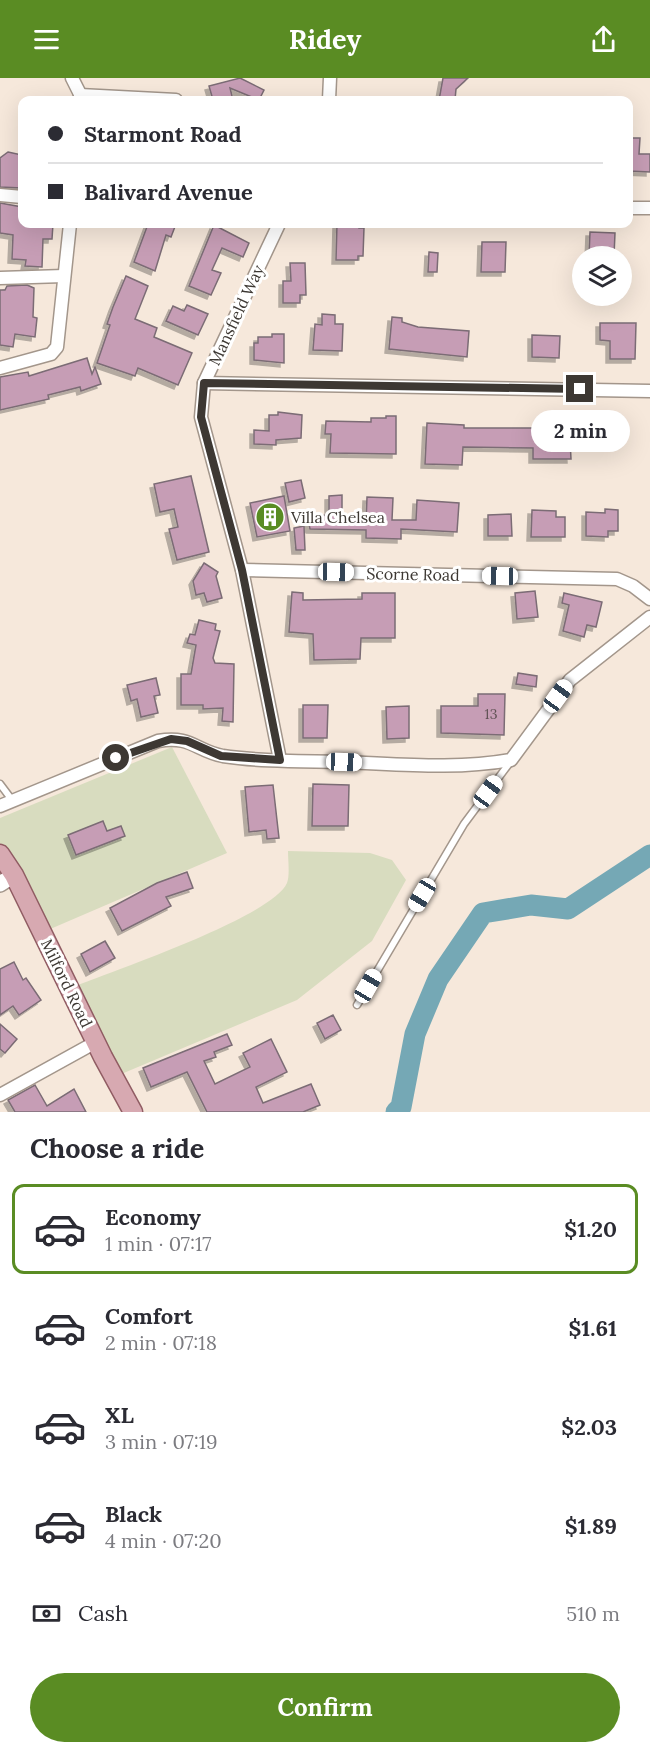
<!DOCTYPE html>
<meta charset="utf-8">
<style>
body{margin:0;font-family:Lora,serif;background:#f2f2f3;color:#2b2b33;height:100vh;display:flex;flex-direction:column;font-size:22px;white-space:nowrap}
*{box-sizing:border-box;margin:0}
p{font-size:20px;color:#7c7c81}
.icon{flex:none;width:33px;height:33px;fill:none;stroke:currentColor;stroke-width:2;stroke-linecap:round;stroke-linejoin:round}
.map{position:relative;height:1034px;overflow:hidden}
.sheet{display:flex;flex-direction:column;background:#fff;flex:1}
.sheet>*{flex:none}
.guide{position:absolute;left:18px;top:18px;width:615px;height:132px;border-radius:12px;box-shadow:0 6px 24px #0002;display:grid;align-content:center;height:132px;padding:0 30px;background:#fff}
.fabs{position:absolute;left:572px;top:168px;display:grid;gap:12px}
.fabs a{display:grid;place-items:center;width:60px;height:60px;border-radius:50%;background:#fff;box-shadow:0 6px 24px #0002;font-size:30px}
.end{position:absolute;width:27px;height:27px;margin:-14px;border:8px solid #3d3833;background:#fff;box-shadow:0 0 0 3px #fff}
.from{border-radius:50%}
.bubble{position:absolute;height:42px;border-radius:21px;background:#fff;box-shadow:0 6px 24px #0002;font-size:20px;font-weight:700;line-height:42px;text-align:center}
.car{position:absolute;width:18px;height:36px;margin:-18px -9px;border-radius:8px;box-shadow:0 0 4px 2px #0007;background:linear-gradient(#fff 24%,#345 0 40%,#fff 0 76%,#345 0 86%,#fff 0)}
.guide b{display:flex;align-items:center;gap:21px;height:57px;font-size:22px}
.guide b+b{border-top:2px solid #e1e1e2}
.guide i{width:15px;height:15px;background:#2b2b33}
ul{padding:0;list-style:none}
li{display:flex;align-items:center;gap:18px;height:90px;margin:0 12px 9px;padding:0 18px;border:3px solid transparent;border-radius:12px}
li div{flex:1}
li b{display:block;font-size:22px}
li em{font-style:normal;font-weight:700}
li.selected{border-color:#5a8c23}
li>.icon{width:54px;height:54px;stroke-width:1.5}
h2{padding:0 30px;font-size:27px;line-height:72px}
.pay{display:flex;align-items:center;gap:15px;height:66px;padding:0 30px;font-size:22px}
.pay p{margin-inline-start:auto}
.button{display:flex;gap:12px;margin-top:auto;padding:12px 30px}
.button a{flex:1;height:69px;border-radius:36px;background:#5a8c23;color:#fff;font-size:24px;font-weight:700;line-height:69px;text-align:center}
header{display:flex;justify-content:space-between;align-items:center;height:78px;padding:0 30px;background:#5a8c23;color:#fff;font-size:27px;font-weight:700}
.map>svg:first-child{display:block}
</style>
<header><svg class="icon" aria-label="menu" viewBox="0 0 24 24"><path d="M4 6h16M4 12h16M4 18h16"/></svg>Ridey<svg class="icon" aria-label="share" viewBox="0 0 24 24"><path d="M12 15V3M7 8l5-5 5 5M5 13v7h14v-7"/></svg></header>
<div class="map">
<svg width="650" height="1034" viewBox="0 0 650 1034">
<defs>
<filter id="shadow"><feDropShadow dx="-4" dy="4" stdDeviation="0" flood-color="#0004"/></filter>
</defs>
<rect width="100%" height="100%" fill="#f6e8db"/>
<g fill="#d8dcbf">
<polygon points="172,669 227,775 41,855 0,778 0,740"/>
<path d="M288,773L370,775L392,782L406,802L372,863L297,922L119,997L73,909C113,893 272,839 287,805C290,797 288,782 288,773Z"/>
</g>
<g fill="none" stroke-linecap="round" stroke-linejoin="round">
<polyline stroke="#75a8b5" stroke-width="21" points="396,1034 401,1029 415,956 438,901 483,835 531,827 568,831 650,777"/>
</g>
<g fill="#c69db5" stroke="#7b6c75" stroke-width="1.5" filter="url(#shadow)">
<polygon points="240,0 264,12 259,22 230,10 233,22 213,22 209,8"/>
<polygon points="443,0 468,0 456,11 455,22 439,22"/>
<polygon points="628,60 640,60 639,76 650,76 650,94 628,93"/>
<polygon points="8,74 22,77 22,110 0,109 0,80"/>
<polygon points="0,125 22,129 22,146 53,146 52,161 43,161 42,189 25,188 26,182 12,181 13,157 0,155"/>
<polygon points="148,146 176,146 171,159 166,157 155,193 134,184"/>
<polygon points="337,146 359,146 359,150 364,150 363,178 358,178 358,182 336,182"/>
<polygon points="214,147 249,165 243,179 222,170 212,192 221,195 211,217 189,208"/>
<polygon points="590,154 615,155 614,178 589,178"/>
<polygon points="482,164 506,164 505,194 481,194"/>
<polygon points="429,174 438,175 437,194 428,194"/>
<polygon points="290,185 305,185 306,217 300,217 300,225 283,225 283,203 291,203"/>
<polygon points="126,198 148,208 135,241 157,250 154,259 192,275 178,307 138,290 135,298 97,285 110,247 107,246 113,229"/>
<polygon points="27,207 34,210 33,239 37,240 35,259 15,256 13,269 0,267 0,212 5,212 7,208"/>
<polygon points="187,227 208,236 198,257 166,243 173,228 184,233"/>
<polygon points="322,236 335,237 335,246 343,246 342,273 313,272 315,246 322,247"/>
<polygon points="392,239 402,240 402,244 418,249 469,253 467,279 389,271"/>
<polygon points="600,245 636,245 635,281 610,281 610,263 600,262"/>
<polygon points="272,256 284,256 284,285 254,282 254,265 258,265 258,259 272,259"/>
<polygon points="532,257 560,258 559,280 532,279"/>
<polygon points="87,280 92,296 95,289 101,306 81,313 80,309 48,317 49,321 0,332 0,299 28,294 29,298"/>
<polygon points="278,334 302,337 301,360 276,362 276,367 254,366 254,352 269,353 269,337 278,337"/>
<polygon points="386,338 396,338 396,376 330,375 331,356 325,356 326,343 371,344 371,340 386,340"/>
<polygon points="556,343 569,343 571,381 533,381 533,370 463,369 462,387 425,386 427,345 464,347 464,350 533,350 556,349"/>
<polygon points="191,398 209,474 177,482 169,451 178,449 174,431 160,434 154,406"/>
<polygon points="301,402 305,420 289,424 285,405"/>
<polygon points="342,417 342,438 366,445 367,419 393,420 392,442 416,442 417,422 459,425 457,454 401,451 401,461 366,460 366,452 310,451 308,442 329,436 329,418"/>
<polygon points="284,418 290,453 257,459 250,425"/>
<polygon points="605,431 618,432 618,453 608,453 608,459 586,458 586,434 605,435"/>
<polygon points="532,432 556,433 556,439 565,439 565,459 531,459"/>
<polygon points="511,436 512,458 488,458 488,437"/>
<polygon points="304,448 305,472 296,472 294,450"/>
<polygon points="204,485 218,494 216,498 222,520 207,524 204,515 196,517 193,503"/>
<polygon points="535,513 538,539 517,541 515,515"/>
<polygon points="292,514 303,515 303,522 362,521 362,515 395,515 395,560 361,560 360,581 314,582 313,556 289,554"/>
<polygon points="564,515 602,524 596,549 587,547 584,559 563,553 569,527 562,525"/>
<polygon points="199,542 216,546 215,552 220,553 213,580 215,585 234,586 233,644 222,643 223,630 203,631 203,627 181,627 181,596 191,596 196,567 187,565 190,556 195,557"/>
<polygon points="518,595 537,598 536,609 516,606"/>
<polygon points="156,600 160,617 154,618 158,635 141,639 137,621 131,623 127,607"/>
<polygon points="478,616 505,616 504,657 441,655 441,628 478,628"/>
<polygon points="303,627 328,627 327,660 303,660"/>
<polygon points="409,628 409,660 387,661 386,629"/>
<polygon points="313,706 349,707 348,748 312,748"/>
<polygon points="273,707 279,760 267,761 266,752 249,754 245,709"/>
<polygon points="103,743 107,753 121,748 125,758 76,777 68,757"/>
<polygon points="187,794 193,810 166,819 171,828 122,853 110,830 157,805"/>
<polygon points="105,863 115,880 90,894 81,876"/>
<polygon points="14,884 23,902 26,900 41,922 19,937 13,928 0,937 0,891"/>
<polygon points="333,937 341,952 325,961 317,945"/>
<polygon points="0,946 17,961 5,975 0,971"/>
<polygon points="227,956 232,967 214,974 216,979 204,983 215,1006 250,989 243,975 271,961 287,994 256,1009 263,1025 311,1006 320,1027 303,1034 207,1034 187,994 151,1009 143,990"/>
<polygon points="35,1007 47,1028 74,1011 86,1034 15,1034 8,1022"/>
</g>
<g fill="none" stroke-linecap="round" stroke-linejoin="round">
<g stroke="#a3968b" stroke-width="9">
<g id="service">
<polyline points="0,706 12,722"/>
<polyline points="357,927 464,746 511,683"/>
</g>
</g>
<g stroke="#a3968b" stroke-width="15">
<g id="minor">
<polyline points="72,0 83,22"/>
<polyline points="80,17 176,22"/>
<polyline points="329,22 330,0"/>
<polyline points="0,117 22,119"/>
<polyline points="628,130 650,130"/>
<polyline points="279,146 204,305 201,339 242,492 280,682"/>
<polyline points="0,200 64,198"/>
<polyline points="0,290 51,276 57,269 70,146"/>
<polyline points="204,305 650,313"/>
<polyline points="242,492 617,501 633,508 650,521"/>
<path d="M0,728L158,663C191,657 196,673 223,678C262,684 303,683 342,684C399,686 455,692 511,682L570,602L650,539"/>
<polyline points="0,1017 96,964"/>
</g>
</g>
<g stroke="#a3968b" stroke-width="18">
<polyline id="tertiary" points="0,806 14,797"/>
</g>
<g stroke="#905c63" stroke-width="21">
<polyline id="primary" points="0,776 14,797 103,979 133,1034"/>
</g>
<use href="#service" stroke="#fff" stroke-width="6"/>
<use href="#minor" stroke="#fff" stroke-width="12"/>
<use href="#tertiary" stroke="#fff" stroke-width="15"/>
<use href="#primary" stroke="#d7a9b1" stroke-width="18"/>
</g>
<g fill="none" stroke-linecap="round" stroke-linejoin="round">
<polyline stroke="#3d3833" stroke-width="8" points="116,680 171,661 187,663 221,678 280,682 242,492 201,339 204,305 580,311"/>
</g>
<defs>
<g id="building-disc" transform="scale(1.5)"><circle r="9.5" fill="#5a8c23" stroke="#fff"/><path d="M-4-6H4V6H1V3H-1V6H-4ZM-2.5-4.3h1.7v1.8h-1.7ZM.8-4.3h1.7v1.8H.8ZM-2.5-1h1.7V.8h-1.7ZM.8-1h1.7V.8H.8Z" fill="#fff"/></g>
</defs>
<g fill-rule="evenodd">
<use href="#building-disc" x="270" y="439"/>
</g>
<g text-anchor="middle" stroke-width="6" stroke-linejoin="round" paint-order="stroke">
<g font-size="14" fill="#5f5154">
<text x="491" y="641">13</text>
</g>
<g font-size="16" fill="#3d3833" stroke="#fff">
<text transform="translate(236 237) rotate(-65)" y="6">Mansfield Way</text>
<text transform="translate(413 496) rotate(1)" y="6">Scorne Road</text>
<text transform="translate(67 905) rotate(64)" y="6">Milford Road</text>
</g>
<g font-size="16" fill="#3d3833" stroke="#fff" text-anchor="start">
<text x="291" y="445">Villa Chelsea</text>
</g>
</g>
</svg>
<div class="fabs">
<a><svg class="icon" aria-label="layers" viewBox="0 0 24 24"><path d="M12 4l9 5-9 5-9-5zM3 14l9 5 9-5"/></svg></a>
</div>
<i class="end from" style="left:116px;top:680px"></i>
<i class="end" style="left:580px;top:311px"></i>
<div class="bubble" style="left:531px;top:332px;width:99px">2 min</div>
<i class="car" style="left:336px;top:494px;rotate:91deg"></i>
<i class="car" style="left:500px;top:498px;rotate:271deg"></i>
<i class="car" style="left:558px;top:618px;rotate:36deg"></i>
<i class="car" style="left:344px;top:684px;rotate:92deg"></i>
<i class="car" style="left:488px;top:714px;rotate:36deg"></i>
<i class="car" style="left:422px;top:817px;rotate:211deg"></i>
<i class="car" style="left:368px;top:908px;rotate:30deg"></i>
<div class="guide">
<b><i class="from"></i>Starmont Road</b>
<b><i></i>Balivard Avenue</b>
</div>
</div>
<section class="sheet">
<h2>Choose a ride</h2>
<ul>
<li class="selected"><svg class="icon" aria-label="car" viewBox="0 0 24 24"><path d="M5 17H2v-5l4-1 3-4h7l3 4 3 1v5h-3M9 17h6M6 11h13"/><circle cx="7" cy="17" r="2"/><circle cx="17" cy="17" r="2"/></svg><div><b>Economy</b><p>1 min · 07:17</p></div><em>$1.20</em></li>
<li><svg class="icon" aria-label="car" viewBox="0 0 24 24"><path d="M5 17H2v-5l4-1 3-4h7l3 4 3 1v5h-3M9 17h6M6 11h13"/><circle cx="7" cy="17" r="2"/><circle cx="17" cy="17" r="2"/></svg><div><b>Comfort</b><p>2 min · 07:18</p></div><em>$1.61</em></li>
<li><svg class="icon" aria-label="car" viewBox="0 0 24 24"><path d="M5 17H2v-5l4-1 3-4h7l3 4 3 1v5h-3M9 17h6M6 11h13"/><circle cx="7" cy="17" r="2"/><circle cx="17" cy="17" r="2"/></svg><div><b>XL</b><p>3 min · 07:19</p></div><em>$2.03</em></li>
<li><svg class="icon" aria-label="car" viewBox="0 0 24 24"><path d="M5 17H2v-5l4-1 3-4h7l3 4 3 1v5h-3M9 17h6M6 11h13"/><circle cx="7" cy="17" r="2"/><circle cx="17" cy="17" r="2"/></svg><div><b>Black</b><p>4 min · 07:20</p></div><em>$1.89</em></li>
</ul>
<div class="pay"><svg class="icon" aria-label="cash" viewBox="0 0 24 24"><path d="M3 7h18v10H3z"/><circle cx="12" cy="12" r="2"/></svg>Cash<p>510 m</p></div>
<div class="button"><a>Confirm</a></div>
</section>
